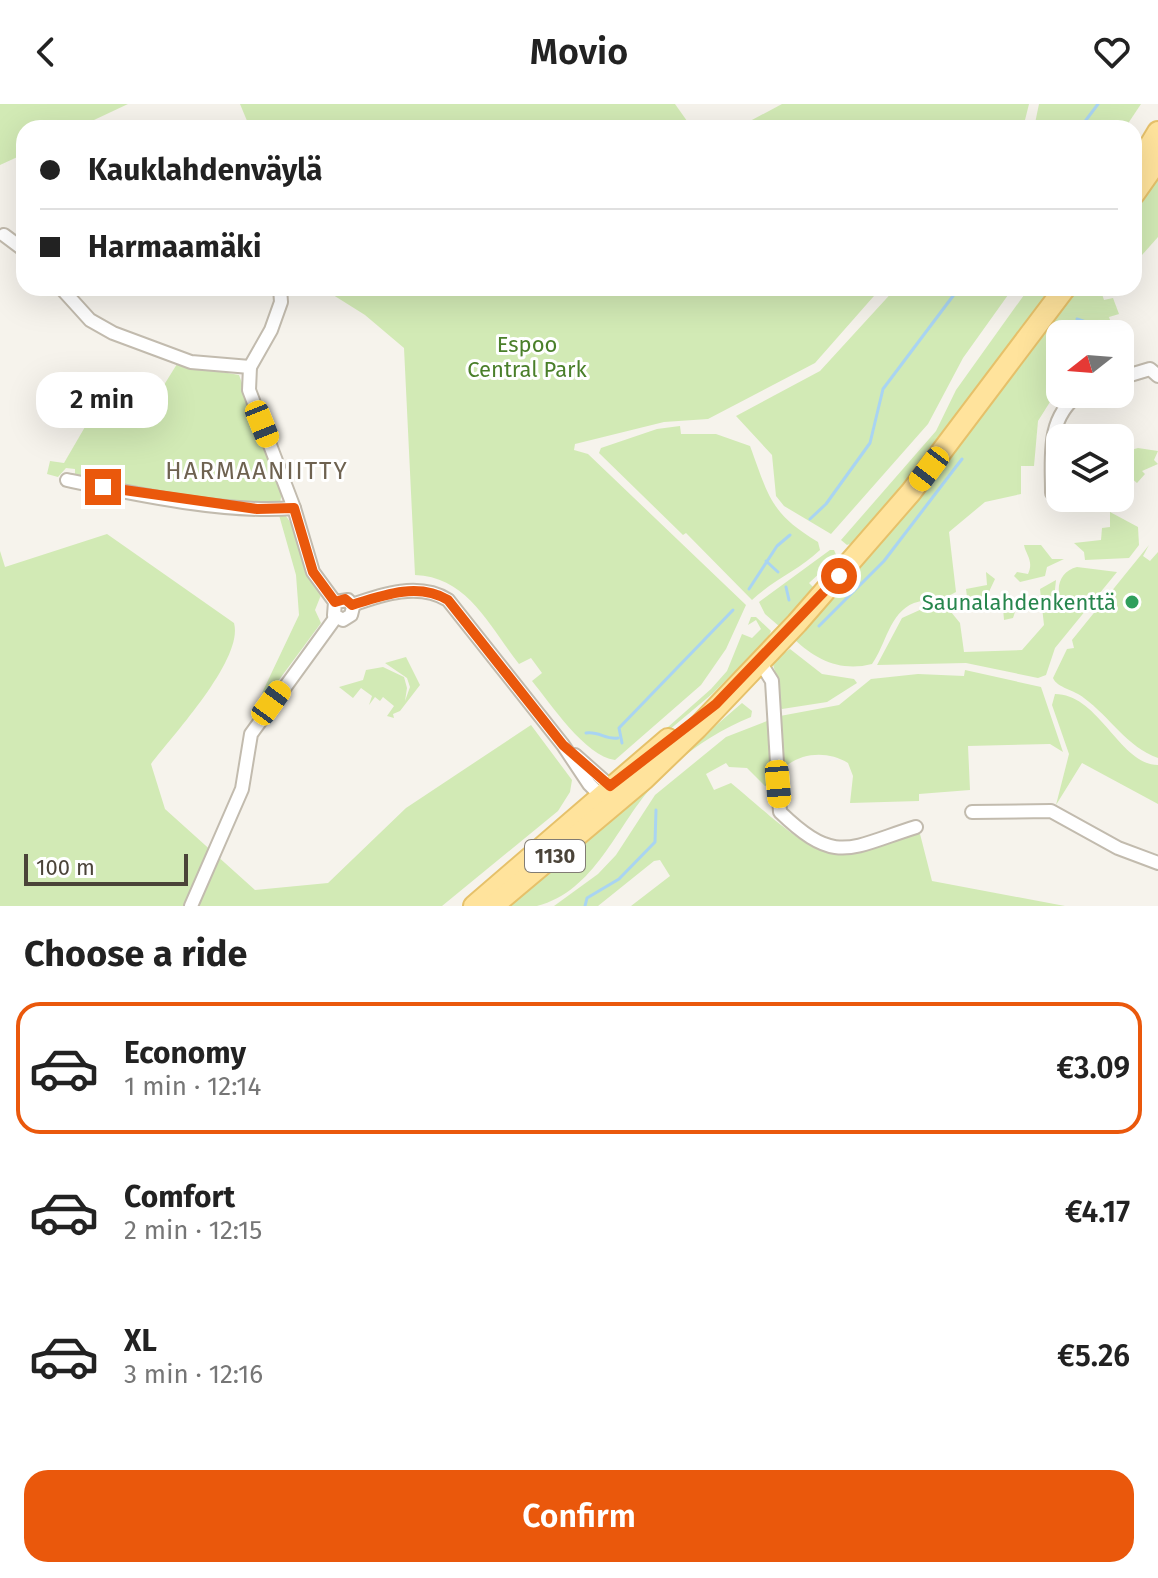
<!DOCTYPE html>
<meta charset="utf-8">
<style>
body{margin:0;font-family:"Fira Sans",sans-serif;background:#f2f2f2;color:#222;height:100vh;display:flex;flex-direction:column;font-size:30px;white-space:nowrap}
*{box-sizing:border-box;margin:0}
p{font-size:26px;color:#767676}
.icon{flex:none;width:44px;height:44px;fill:none;stroke:currentColor;stroke-width:2;stroke-linecap:round;stroke-linejoin:round}
.map{position:relative;height:802px;overflow:hidden}
.side{display:flex;flex-direction:column;background:#fff;flex:1}
.side>*{flex:none}
.banner{position:absolute;left:16px;top:16px;width:1126px;height:176px;border-radius:24px;box-shadow:0 8px 32px #0002;display:grid;align-content:center;height:176px;padding:0 24px;background:#fff}
.needle{width:52px;rotate:253deg}
.fabs{position:absolute;left:1046px;top:216px;display:grid;gap:16px}
.fabs a{display:grid;place-items:center;width:88px;height:88px;border-radius:16px;background:#fff;box-shadow:0 8px 32px #0002;font-size:40px}
.scale{position:absolute;left:24px;bottom:20px;width:164px;box-sizing:border-box;padding-left:8px;border:4px solid #4b4439;border-top:0;font-size:22px;line-height:28px;white-space:nowrap;color:#4b4439;-webkit-text-stroke:6px #fff;paint-order:stroke}
.end{position:absolute;width:36px;height:36px;margin:-18px;border:10px solid #ea580c;background:#fff;box-shadow:0 0 0 4px #fff}
.from{border-radius:50%}
.bubble{position:absolute;height:56px;border-radius:24px;background:#fff;box-shadow:0 8px 32px #0002;font-size:26px;font-weight:600;line-height:56px;text-align:center}
.car{position:absolute;width:24px;height:48px;margin:-24px -12px;border-radius:10px;box-shadow:0 0 6px 2px #0007;background:linear-gradient(#f5c518 24%,#345 0 40%,#f5c518 0 76%,#345 0 86%,#f5c518 0)}
.banner b{display:flex;align-items:center;gap:28px;height:76px;font-size:30px}
.banner b+b{border-top:2px solid #e0e0e0}
.banner i{width:20px;height:20px;background:#222}
ul{padding:0;list-style:none}
li{display:flex;align-items:center;gap:24px;height:132px;margin:0 16px 12px;padding:0 8px;border:4px solid transparent;border-radius:24px}
li div{flex:1}
li b{display:block;font-size:30px}
li em{font-style:normal;font-weight:600}
li.on{border-color:#ea580c}
li>.icon{width:72px;height:72px;stroke-width:1.5}
h2{padding:0 24px;font-size:36px;line-height:96px}
.primary-button{display:flex;gap:16px;margin-top:auto;padding:16px 24px}
.primary-button a{flex:1;height:92px;border-radius:24px;background:#ea580c;color:#fff;font-size:32px;font-weight:600;line-height:92px;text-align:center}
header{display:flex;justify-content:space-between;align-items:center;height:104px;padding:0 24px;background:#fff;font-size:36px;font-weight:600}
.map>svg:first-child{display:block}
</style>
<header><svg class="icon" aria-label="back" viewBox="0 0 24 24"><path d="M15 5l-7 7 7 7"/></svg>Movio<svg class="icon" aria-label="heart" viewBox="0 0 24 24"><path d="M12 20l-8-8c-3-5 5-10 8-4 3-6 11-1 8 4z"/></svg></header>
<div class="map">
<svg width="1158" height="802" viewBox="0 0 1158 802">
<rect width="100%" height="100%" fill="#f6f3ec"/>
<g fill="#d2eab5">
<polygon points="0,0 128,0 77,24 24,24 24,50 0,61"/>
<polygon points="240,0 675,0 692,24 250,24"/>
<polygon points="782,0 1029,0 1023,24 737,24"/>
<polygon points="1039,0 1141,0 1125,24 1034,24"/>
<polygon points="1158,67 1158,133 1134,160 1134,96"/>
<path d="M322,184H881L815,259L708,315L664,318L575,340L574,346L588,350L746,501L726,545L701,581L615,656C585,652 551,600 532,577L542,569L531,554L519,560C489,522 468,473 415,471L404,244L365,211Z"/>
<polygon points="896,184 1013,184 963,254 928,320 831,430 784,402 776,392 772,351 736,312 820,267"/>
<path d="M1029,184H1052C1025,221 875,436 847,441L841,436L936,327L956,286Z"/>
<path d="M1072,184H1100L1104,196L1113,194L1119,210L1109,213L1112,222L1122,219L1128,241L1120,243V230H1060V282L1038,317L1034,362H1021V390L985,398L949,428L956,488C944,496 928,494 914,499C889,509 886,541 872,560C841,568 816,556 794,535L941,363L998,291Z"/>
<polygon points="177,260 239,271 282,388 280,399 270,403 82,377 75,372 75,365 66,364 58,373 47,370 50,357 64,359 114,273 159,289"/>
<path d="M680,322L681,330H716L750,342C769,393 770,409 818,438L820,446C799,466 773,476 752,496L686,429L683,431L599,349L601,344L657,325Z"/>
<polygon points="1138,344 1158,347 1154,356 1158,360 1142,367 1145,370 1137,379 1130,373 1122,382 1125,374 1120,369 1120,349"/>
<polygon points="1110,408 1138,423 1139,441 1129,454 1085,456 1084,448 1074,439 1101,436 1102,424 1110,423"/>
<path d="M283,410C295,415 309,473 321,491L315,506L321,519L270,588L262,589L299,511L296,471L279,411Z"/>
<path d="M107,430L234,519C244,555 173,631 151,660L165,705L255,786L328,779L406,704L531,621L572,676L570,688L558,707L442,802H0V447L5,463Z"/>
<path d="M1024,441H1041L1052,455H1064L1047,463L1045,472L1020,478L1014,472L1017,468L1028,470C1034,457 1026,451 1024,441Z"/>
<path d="M1149,441L1143,452L1150,457L1158,448V654C1127,643 1110,613 1084,594C1075,586 1057,584 1053,574L1067,545L1074,544L1072,536Z"/>
<polygon points="830,446 834,446 837,453 809,479 813,483 780,523 765,510 759,498"/>
<path d="M1077,463L1117,468L1055,544L1046,571L1038,574L966,559L877,561L902,514L933,500L947,503L960,519L964,548L1022,546L1044,521L1040,485L1056,476L1054,495L1059,506L1065,501C1053,488 1059,467 1077,463Z"/>
<polygon points="986,468 995,475 987,492 993,497 1009,490 1016,505 1013,514 1004,516 1003,504 987,506 986,503 969,508 966,485 987,481"/>
<polygon points="751,513 756,513 771,527 767,536 712,590 625,663 613,666 625,661 711,585 727,567 742,530 752,534 761,525 756,516 748,521"/>
<polygon points="790,545 822,570 854,575 857,579 827,598 782,605 776,599 778,578 772,557"/>
<polygon points="406,553 420,581 400,607 393,610 394,614 387,612 394,602 383,593 380,597 375,593 369,601 372,592 361,584 353,594 339,583 363,576 366,566 383,563 404,573 407,584 405,597 410,583 407,574 385,559"/>
<path d="M965,566L1041,583L1063,648L1050,640L968,642L970,686L919,690V697L850,699L853,672L848,659C829,647 803,648 786,662L785,669L781,667L780,612L839,601L871,575L918,570L964,572Z"/>
<path d="M1055,590C1099,590 1120,661 1158,661V700L1082,659L1056,701L1069,650L1052,601Z"/>
<path d="M742,599L752,607L751,613C712,629 679,652 651,684C616,723 595,787 537,802C528,802 516,802 506,802Z"/>
<path d="M767,617L770,618L773,680L765,682L747,664L729,663L726,659L706,670L714,686L731,679C754,697 800,743 828,748C849,752 896,732 919,726L932,777L1065,802H631L670,772L660,756L654,757L598,802H554L598,770L616,751L655,691L726,633Z"/>
</g>
<g fill="none" stroke-linecap="round" stroke-linejoin="round">
<g stroke="#a9d4f2" stroke-width="3">
<polyline points="1080,24 1098,0"/>
<polyline points="1077,215 1086,218 1090,230"/>
<polyline points="810,415 826,400 870,339 883,285 959,184"/>
<polyline points="766,457 778,468"/>
<polyline points="786,483 789,496"/>
<polyline points="749,485 777,442 790,431"/>
<polyline points="819,522 884,457 962,355"/>
<path d="M586,629C599,627 606,636 618,634"/>
<polyline points="622,639 619,624 733,506"/>
<polyline points="585,802 587,794 619,775 655,738 656,706"/>
</g>
<g stroke="#c2bbae" stroke-width="16">
<g id="minor">
<polyline points="4,131 24,146"/>
<polyline points="61,184 90,216 113,229 191,258 250,263"/>
<polyline points="280,184 281,198 271,226 250,263 249,286 294,404 313,468 335,498 334,511 343,516 351,511 353,503 348,496 335,498"/>
<polyline points="1120,274 1150,265 1158,272"/>
<path d="M67,376C134,390 227,410 294,404"/>
<path d="M1052,389C1052,352 1046,315 1079,290"/>
<path d="M352,501C383,490 419,478 448,496L563,641L589,680L604,695"/>
<path d="M760,558L772,577L780,708C836,762 849,744 916,723"/>
<polyline points="575,651 610,682 612,688"/>
<polyline points="972,708 1051,707 1118,744 1158,759"/>
<polyline points="191,802 242,685 251,630 336,513"/>
</g>
</g>
<g stroke="#e6c16a" stroke-width="24">
<g id="primary">
<polyline points="1134,68 1158,28"/>
<polyline points="1134,90 1158,56"/>
<polyline points="474,802 668,635"/>
<polyline points="493,802 644,675 697,624 797,519 911,388 1065,184"/>
</g>
</g>
<use href="#minor" stroke="#fff" stroke-width="12"/>
<use href="#primary" stroke="#ffe39c" stroke-width="20"/>
</g>
<g fill="none" stroke-linecap="round" stroke-linejoin="round">
<path stroke="#ea580c" stroke-width="10" d="M103,383L257,405L294,404L313,468L335,498L345,495L352,501C383,491 418,478 448,496L563,641L610,682L716,600L839,472"/>
</g>
<circle fill="#2e9e5b" stroke="#fff" stroke-width="3" cx="1132" cy="498" r="8"/>
<g text-anchor="middle" stroke-width="6" stroke-linejoin="round" paint-order="stroke">
<rect fill="#fff" stroke="#817c74" stroke-width="2" x="525" y="736" width="60" height="32" rx="6"/>
<g font-size="20" font-weight="bold" fill="#4b4439">
<text x="555" y="759">1130</text>
</g>
<g font-size="22" fill="#4a7f2a" stroke="#fff">
<text x="527" y="248">Espoo<tspan x="527" dy="25">Central Park</tspan></text>
</g>
<g font-size="22" fill="#27864d" stroke="#fff" text-anchor="end">
<text x="1116" y="506">Saunalahdenkenttä</text>
</g>
<g font-size="24" letter-spacing="2" fill="#6e6250" stroke="#fff">
<text x="257" y="375">HARMAANIITTY</text>
</g>
</g>
</svg>
<div class="fabs">
<a><svg class="needle" viewBox="-14 -14 28 28"><path d="M0-13l5 13h-10z" fill="#e53935"/><path d="M0 13l5-13h-10z" fill="#767676"/></svg></a>
<a><svg class="icon" aria-label="layers" viewBox="0 0 24 24"><path d="M12 4l9 5-9 5-9-5zM3 14l9 5 9-5"/></svg></a>
</div>
<div class="scale">100 m</div>
<i class="end from" style="left:839px;top:472px"></i>
<i class="end" style="left:103px;top:383px"></i>
<div class="bubble" style="left:36px;top:268px;width:132px">2 min</div>
<i class="car" style="left:262px;top:320px;rotate:158deg"></i>
<i class="car" style="left:929px;top:365px;rotate:217deg"></i>
<i class="car" style="left:271px;top:599px;rotate:36deg"></i>
<i class="car" style="left:778px;top:680px;rotate:175deg"></i>
<div class="banner">
<b><i class="from"></i>Kauklahdenväylä</b>
<b><i></i>Harmaamäki</b>
</div>
</div>
<section class="side">
<h2>Choose a ride</h2>
<ul>
<li class="on"><svg class="icon" aria-label="car" viewBox="0 0 24 24"><path d="M5 17H2v-5l4-1 3-4h7l3 4 3 1v5h-3M9 17h6M6 11h13"/><circle cx="7" cy="17" r="2"/><circle cx="17" cy="17" r="2"/></svg><div><b>Economy</b><p>1 min · 12:14</p></div><em>€3.09</em></li>
<li><svg class="icon" aria-label="car" viewBox="0 0 24 24"><path d="M5 17H2v-5l4-1 3-4h7l3 4 3 1v5h-3M9 17h6M6 11h13"/><circle cx="7" cy="17" r="2"/><circle cx="17" cy="17" r="2"/></svg><div><b>Comfort</b><p>2 min · 12:15</p></div><em>€4.17</em></li>
<li><svg class="icon" aria-label="car" viewBox="0 0 24 24"><path d="M5 17H2v-5l4-1 3-4h7l3 4 3 1v5h-3M9 17h6M6 11h13"/><circle cx="7" cy="17" r="2"/><circle cx="17" cy="17" r="2"/></svg><div><b>XL</b><p>3 min · 12:16</p></div><em>€5.26</em></li>
</ul>
<div class="primary-button"><a>Confirm</a></div>
</section>
